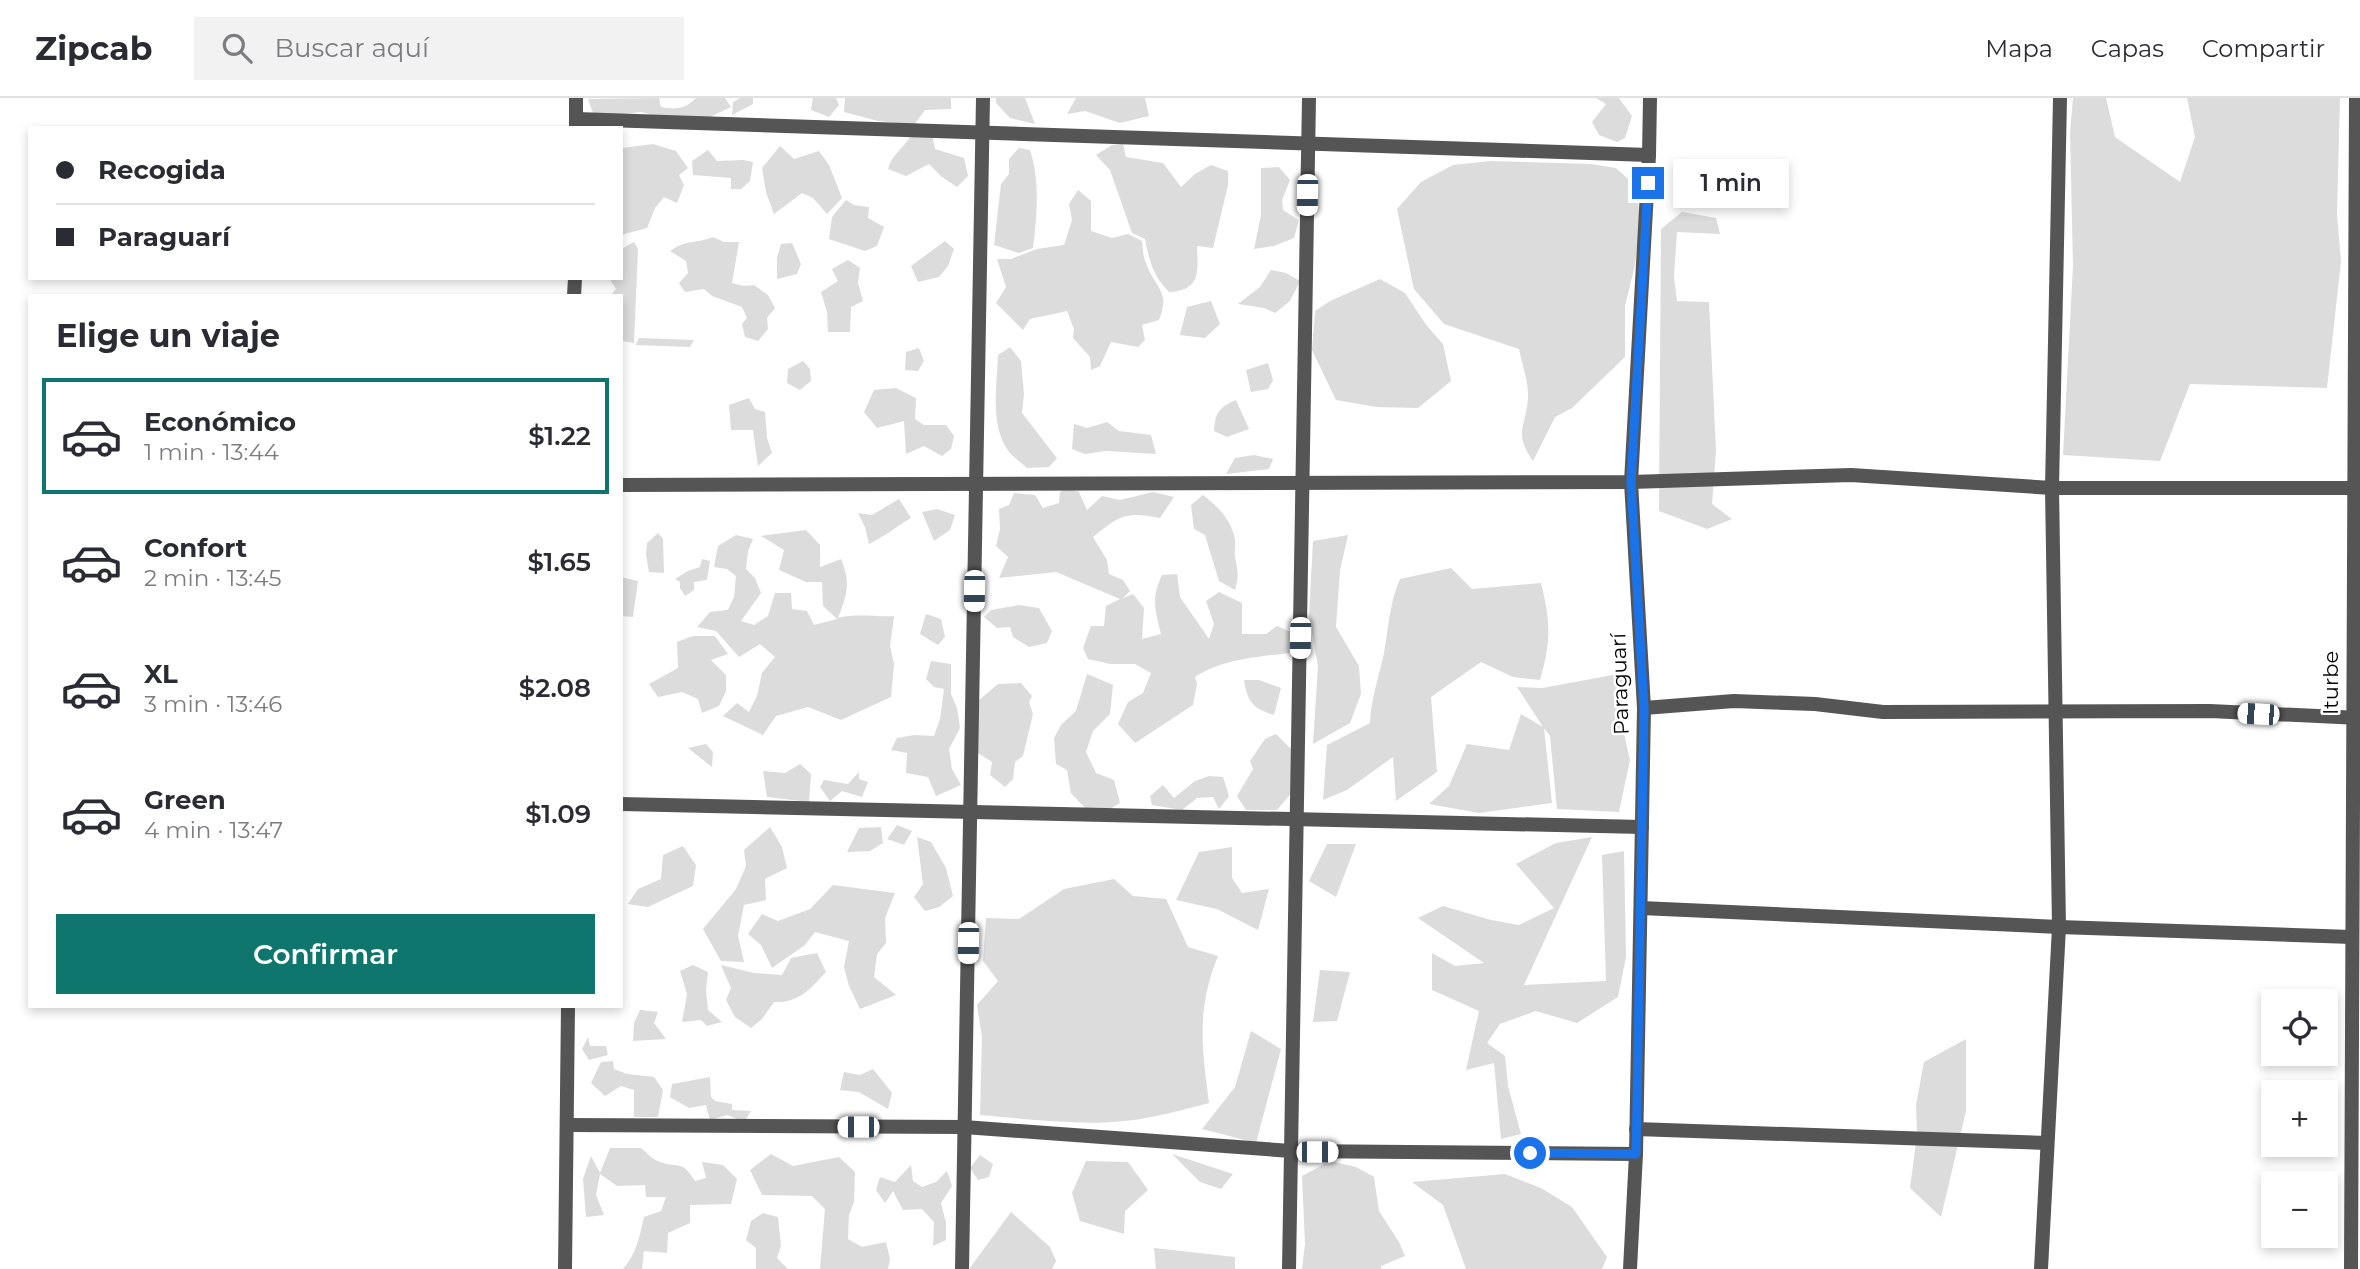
<!DOCTYPE html>
<html lang="es">
<meta charset="utf-8">
<style>
body{margin:0;font-family:Montserrat,sans-serif;background:#f2f2f3;color:#2b2b33;height:100vh;display:flex;flex-direction:column;font-size:26px;white-space:nowrap}
*{box-sizing:border-box;margin:0}
p{font-size:23px;color:#7c7c81}
.icon{flex:none;width:38px;height:38px;fill:none;stroke:currentColor;stroke-width:2;stroke-linecap:round;stroke-linejoin:round}
.map{position:relative;flex:1;overflow:hidden}
.panel{position:absolute;left:28px;top:196px;width:595px;height:714px;display:flex;flex-direction:column;background:#fff;border-radius:0px;box-shadow:0 4px 10px #0003}
.panel>*{flex:none}
.guide{position:absolute;left:28px;top:28px;width:595px;height:154px;border-radius:0px;box-shadow:0 4px 10px #0003;display:grid;align-content:center;height:154px;padding:0 28px;background:#fff}
.controls{position:absolute;left:2261px;top:891px;display:grid;gap:14px}
.controls a{display:grid;place-items:center;width:77px;height:77px;border-radius:0px;background:#fff;box-shadow:0 4px 10px #0003;font-size:35px}
.end{position:absolute;width:32px;height:32px;margin:-16px;border:9px solid #1a73e8;background:#fff;box-shadow:0 0 0 4px #fff}
.from{border-radius:50%}
.bubble{position:absolute;height:49px;border-radius:0px;background:#fff;box-shadow:0 4px 10px #0003;font-size:23px;font-weight:600;line-height:49px;text-align:center}
.car{position:absolute;width:21px;height:42px;margin:-21px -10px;border-radius:9px;box-shadow:0 0 5px 2px #0007;background:linear-gradient(#fff 24%,#345 0 40%,#fff 0 76%,#345 0 86%,#fff 0)}
.guide b{display:flex;align-items:center;gap:24px;height:66px;font-size:26px}
.guide b+b{border-top:2px solid #e1e1e2}
.guide i{width:18px;height:18px;background:#2b2b33}
ul{padding:0;list-style:none}
li{display:flex;align-items:center;gap:21px;height:116px;margin:0 14px 10px;padding:0 14px;border:4px solid transparent;border-radius:0px}
li div{flex:1}
li b{display:block;font-size:26px}
li em{font-style:normal;font-weight:600}
li.on{border-color:#0f766e}
li>.icon{width:63px;height:63px;stroke-width:1.5}
h2{padding:0 28px;font-size:32px;line-height:84px}
.cta{display:flex;gap:14px;margin-top:auto;padding:14px 28px}
.cta a{flex:1;height:80px;border-radius:0px;background:#0f766e;color:#fff;font-size:28px;font-weight:600;line-height:80px;text-align:center}
header{display:flex;align-items:center;gap:42px;box-sizing:border-box;height:98px;padding:0 35px;background:#fff;border-bottom:2px solid #e1e1e2}
header strong{font-size:33px}
nav{display:flex;gap:38px;margin-inline-start:auto;font-size:24px}
.search{width:490px;height:63px;background:#f2f2f3;display:flex;align-items:center;gap:18px;box-sizing:border-box;padding:0 24px;border-radius:0px;color:#7c7c81;font-size:26px}
.map>svg:first-child{display:block}
</style>
<header>
<strong>Zipcab</strong>
<div class="search"><svg class="icon" aria-label="search" viewBox="0 0 24 24"><circle cx="10" cy="10" r="6"/><path d="M15 15l6 6"/></svg>Buscar aquí</div>
<nav><a>Mapa</a><a>Capas</a><a>Compartir</a></nav>
</header>
<div class="map">
<svg width="2360" height="1171" viewBox="0 0 2360 1171">
<rect width="100%" height="100%" fill="#fff"/>
<g fill="#dcdcdc">
<path d="M659,0L661,9C674,12 686,11 696,0H725L731,9L708,20L653,17L641,14L616,17L593,15L588,1Z"/>
<polygon points="740,0 753,0 753,6 732,17 733,4"/>
<polygon points="813,0 836,0 839,7 829,19 811,12"/>
<polygon points="845,0 951,0 951,11 925,12 914,27 878,23 844,14"/>
<polygon points="996,0 1025,0 1035,26 1010,20 996,5"/>
<polygon points="1076,0 1145,0 1149,18 1120,25 1085,13 1067,16"/>
<polygon points="1596,0 1619,0 1632,18 1625,40 1617,44 1599,37 1592,24 1606,6"/>
<polygon points="2073,0 2106,0 2115,39 2180,84 2195,39 2187,0 2340,0 2337,116 2341,163 2327,290 2190,286 2160,363 2063,357 2073,168 2070,34"/>
<path d="M932,36L935,51L964,60L968,78L957,89L942,79L929,66L906,78L888,71C892,57 902,51 911,38Z"/>
<polygon points="653,46 676,53 688,70 679,77 684,87 677,105 664,99 655,110 647,130 621,137 621,50"/>
<path d="M1123,46L1126,59L1163,65L1181,89L1195,76L1211,67L1228,73V87L1213,150L1197,148C1198,173 1201,193 1169,194C1153,178 1149,162 1145,141L1132,135L1110,72L1096,57L1112,47Z"/>
<polygon points="780,48 794,61 819,53 829,67 842,100 827,116 813,100 802,95 774,116 766,94 762,70"/>
<path d="M1019,50L1030,52C1040,82 1037,118 1033,150L1019,155L994,147L1001,86L1009,76V61Z"/>
<polygon points="708,52 717,63 743,62 753,64 750,83 741,91 731,91 731,80 693,77 692,63"/>
<path d="M1491,63L1591,66L1616,70L1637,89L1640,123L1635,167L1625,208V259L1572,310L1555,319L1533,363C1513,335 1526,330 1528,300C1529,285 1522,266 1519,251L1444,226L1414,191L1397,111L1421,84L1453,67Z"/>
<polygon points="1279,69 1290,82 1282,102 1283,112 1299,122 1294,140 1274,148 1254,151 1261,117 1261,70"/>
<path d="M1078,92L1091,103V133L1112,140L1128,136L1142,143C1143,150 1143,159 1146,165C1155,191 1171,192 1159,222L1142,227L1145,242L1138,249L1111,244L1100,268L1091,272L1090,259L1073,240L1074,231L1067,213L1030,221L1023,232L996,205L1006,189L997,161H1011L1037,151L1064,147L1072,122L1069,106Z"/>
<polygon points="846,102 854,107 869,109 868,120 884,129 877,148 865,153 829,141 832,119"/>
<polygon points="1682,114 1716,120 1720,136 1677,134 1674,179 1677,203 1709,204 1716,353 1712,406 1732,421 1707,431 1659,413 1661,131"/>
<path d="M713,139L724,144H739L732,185L744,188L754,187L768,197L775,210L767,220L768,231L758,243L745,239L742,226L747,220L742,209L712,198L704,191L685,194L679,185L688,175L686,163L670,153C687,141 696,146 713,139Z"/>
<polygon points="945,143 954,151 948,168 939,179 918,184 911,168"/>
<polygon points="634,144 638,151 634,245 622,243 621,246 621,198 610,198 616,191 609,180 621,180 621,151"/>
<polygon points="792,145 801,166 797,176 777,181 777,160 781,146"/>
<polygon points="848,162 860,170 858,185 863,203 851,209 850,234 828,234 827,214 821,194 838,183 832,171"/>
<polygon points="1271,172 1286,175 1300,183 1290,203 1275,215 1264,210 1238,206 1260,189"/>
<polygon points="1380,181 1405,195 1427,228 1443,246 1451,283 1418,310 1376,309 1336,302 1312,252 1315,213 1330,203"/>
<polygon points="1211,203 1220,226 1205,240 1180,237 1187,209"/>
<polygon points="639,240 694,242 690,249 636,247"/>
<path d="M1010,249L1021,263L1024,296L1022,315L1057,360L1049,369L1027,370C1021,364 1011,358 1007,351C990,325 997,286 998,257Z"/>
<polygon points="919,250 924,263 918,273 905,272 906,254"/>
<polygon points="803,263 810,271 811,283 800,292 787,285 788,271"/>
<polygon points="1268,265 1273,282 1268,291 1251,294 1246,272"/>
<polygon points="896,290 916,300 915,321 924,327 946,327 954,338 951,351 942,358 924,348 906,356 904,323 877,330 864,314 874,292"/>
<polygon points="749,300 755,311 765,314 767,340 772,355 758,368 753,332 731,332 729,307"/>
<path d="M1236,302L1249,331L1227,339L1214,333C1215,315 1219,309 1236,302Z"/>
<polygon points="1107,324 1119,333 1151,337 1156,356 1106,353 1085,356 1072,351 1074,326 1087,330"/>
<polygon points="1254,357 1273,361 1269,371 1226,376 1235,360"/>
<path d="M1068,390L1079,394L1087,412L1102,398L1120,402L1153,394L1174,399L1160,420C1126,413 1119,418 1093,439L1107,462L1109,476L1123,482L1130,493L1123,500L1133,496L1144,510L1142,541L1161,536C1155,511 1151,501 1162,477L1177,476L1180,499L1209,541L1214,526L1206,503L1219,494L1242,505V536H1266L1277,528L1296,536L1289,555C1257,559 1222,561 1195,579L1197,586L1193,607L1135,645L1118,626L1128,604L1143,595L1151,575L1135,566H1110L1088,561L1083,550L1091,528H1104L1106,508L1120,501L1056,474L999,480L1008,459L996,448L1000,431L999,411L1009,407L1014,395L1035,397L1043,410L1059,405L1060,394Z"/>
<path d="M1203,397C1218,409 1232,422 1235,442C1236,448 1234,454 1235,459C1238,475 1239,476 1235,492L1219,483L1205,437L1194,431L1191,407Z"/>
<path d="M899,401L911,420C896,429 885,438 869,446L865,429L858,415L872,417Z"/>
<polygon points="937,411 955,417 950,432 934,443 922,414"/>
<path d="M806,432L820,447V469L841,461C851,485 847,497 838,520C855,515 875,519 894,518L890,548L894,566L891,599L841,622L808,609L776,618L763,637L723,618L737,605L749,614L757,598L762,575L775,559L760,546L739,559L716,533L697,529L710,514L728,512L734,499L736,478L727,471L714,469L718,448L736,437L753,441L748,453L746,471L755,480L761,495L741,523L754,527L768,518L775,495H791L792,511L807,513L814,527L837,521L823,508L822,484H806L779,472L784,452L761,438Z"/>
<polygon points="658,435 663,441 664,475 649,474 646,457 647,445"/>
<polygon points="1348,437 1340,472 1336,529 1359,568 1361,596 1350,625 1313,646 1318,568 1309,518 1313,443"/>
<polygon points="702,461 710,463 707,482 694,484 694,492 685,498 680,490 680,484 675,481 688,473 700,469"/>
<path d="M1451,470L1472,491L1541,485C1551,524 1551,544 1540,582L1513,579L1481,564L1431,599L1437,674L1396,703L1393,659L1347,692L1323,702L1327,647L1370,625C1371,600 1379,579 1384,555C1389,527 1389,507 1400,481Z"/>
<polygon points="621,479 638,483 633,519 621,518"/>
<polygon points="1019,507 1039,510 1052,533 1047,545 1029,549 1013,539 1010,529 997,530 984,519 991,512"/>
<polygon points="926,516 941,521 945,539 938,547 920,536"/>
<polygon points="693,538 715,538 728,556 711,562 726,577 726,593 719,608 702,615 698,601 682,594 658,599 649,586 678,570 677,544"/>
<polygon points="931,563 951,566 951,596 957,610 960,630 949,651 952,671 961,687 936,698 928,679 906,675 907,655 891,652 897,640 914,637 934,638 940,621 944,591 934,589 926,581"/>
<polygon points="1624,575 1622,627 1630,662 1619,714 1557,711 1550,638 1544,630 1552,705 1479,715 1429,706 1449,688 1467,646 1509,652 1521,616 1543,629 1517,589 1542,590"/>
<polygon points="1087,576 1113,587 1110,616 1093,633 1086,654 1096,675 1114,682 1120,705 1108,712 1085,710 1071,695 1067,672 1056,666 1054,640 1061,627 1076,613"/>
<path d="M1244,582H1259L1281,590L1274,617C1253,611 1247,603 1244,582Z"/>
<polygon points="1021,585 1032,598 1029,604 1033,616 1023,658 1015,664 1013,681 1005,689 990,677 992,664 978,655 978,603 998,586"/>
<polygon points="1276,636 1293,653 1294,692 1277,712 1246,712 1237,698 1253,671 1250,663 1265,641"/>
<polygon points="706,646 713,654 712,669 688,650"/>
<polygon points="800,666 811,676 809,704 767,699 763,673 785,675"/>
<polygon points="859,674 859,681 868,684 862,699 842,693 830,703 820,689 824,682 848,686"/>
<polygon points="1209,678 1223,679 1229,698 1219,711 1213,699 1197,700 1182,712 1152,707 1150,698 1163,687 1174,700 1195,683"/>
<polygon points="897,727 912,733 904,747 887,741"/>
<polygon points="770,729 782,749 787,770 765,781 766,802 744,807 738,838 744,864 721,863 703,831 736,791 746,768 744,752"/>
<polygon points="881,729 883,745 870,753 847,754 859,730"/>
<polygon points="917,739 931,744 946,770 953,798 939,809 925,813 914,799 923,786"/>
<polygon points="1592,739 1524,887 1606,883 1602,757 1624,753 1626,859 1618,899 1577,925 1536,913 1500,926 1487,945 1505,958 1508,988 1521,1036 1501,1041 1494,965 1466,972 1479,913 1432,892 1432,855 1455,868 1484,865 1418,820 1443,808 1491,822 1519,827 1554,810 1516,766 1556,745"/>
<polygon points="1327,746 1356,746 1336,799 1309,783"/>
<polygon points="683,748 696,767 693,788 648,809 628,806 638,791 661,781 663,757"/>
<polygon points="1232,749 1232,780 1242,795 1269,791 1258,832 1217,811 1176,802 1199,754"/>
<path d="M1114,781L1133,798L1166,801L1188,849L1218,858C1196,912 1202,950 1209,1005C1182,1012 1154,1020 1125,1023C1080,1028 1026,1021 980,1017L982,939L977,907L998,883L983,863L986,820L1019,821L1064,791Z"/>
<polygon points="833,787 895,795 885,820 886,845 877,856 874,879 896,897 860,911 849,888 844,869 849,843 815,834 805,847 772,870 761,847 748,836 762,816 778,823 810,811"/>
<path d="M817,855L826,874C809,892 799,905 774,904L762,921L751,930L735,919L726,902L731,890L721,867L754,875L782,877L791,860Z"/>
<polygon points="693,867 708,874 706,892 708,912 722,924 707,928 701,922 682,924 687,896 680,873"/>
<polygon points="1320,872 1350,874 1337,923 1313,924"/>
<polygon points="640,912 658,914 654,925 666,941 633,943 634,925"/>
<polygon points="1251,933 1281,951 1256,1045 1202,1031 1235,989"/>
<polygon points="588,939 590,948 606,948 608,957 589,962 582,951"/>
<polygon points="1966,941 1966,1013 1941,1119 1910,1090 1917,1037 1916,1007 1924,964"/>
<polygon points="613,963 614,971 627,976 654,979 663,992 658,1019 634,1019 634,992 621,988 605,998 591,985 601,964"/>
<polygon points="873,971 892,995 888,1011 859,994 840,992 844,974 860,977"/>
<polygon points="710,979 711,999 715,1003 732,1006 732,1012 751,1013 744,1024 727,1017 710,1022 706,1007 689,1010 670,999 672,986"/>
<path d="M610,1050H641C647,1055 653,1062 660,1064C681,1071 681,1061 695,1083L706,1080L702,1064L723,1067L737,1081L731,1106L690,1107V1125L668,1135L667,1155L644,1153L642,1171H623C636,1157 640,1137 644,1119L661,1113L666,1099H646L645,1087L617,1088L600,1076L596,1097L604,1117L586,1119L583,1081L591,1058L600,1075Z"/>
<polygon points="771,1056 793,1068 839,1059 855,1074 854,1104 849,1117 848,1141 862,1149 886,1144 890,1161 888,1171 820,1171 825,1111 812,1098 762,1097 750,1072"/>
<polygon points="1172,1056 1233,1076 1221,1091 1200,1084"/>
<polygon points="980,1057 993,1066 989,1079 978,1082 970,1070"/>
<polygon points="1086,1063 1128,1064 1148,1092 1125,1113 1124,1136 1080,1123 1072,1095"/>
<polygon points="1330,1063 1356,1069 1374,1079 1379,1113 1399,1144 1405,1158 1381,1168 1381,1171 1302,1171 1305,1146 1302,1078"/>
<polygon points="911,1067 913,1083 922,1089 936,1084 947,1073 952,1088 941,1105 946,1125 946,1142 933,1148 934,1124 922,1111 903,1112 893,1093 885,1105 876,1092 880,1079 895,1084"/>
<polygon points="1505,1076 1541,1090 1572,1109 1607,1159 1602,1171 1466,1171 1443,1107 1412,1084"/>
<polygon points="1011,1114 1050,1149 1056,1163 1052,1171 969,1171"/>
<polygon points="763,1115 778,1119 781,1148 777,1160 788,1171 756,1171 756,1150 746,1142 751,1123"/>
<polygon points="1154,1150 1235,1159 1235,1171 1156,1171"/>
</g>
<g fill="none" stroke-linecap="round" stroke-linejoin="round">
<g stroke="#555" stroke-width="14">
<polyline points="576,21 1649,57"/>
<polyline points="576,30 576,0"/>
<polyline points="574,198 575,180"/>
<polyline points="621,387 1631,384 1851,377 2052,390 2353,390"/>
<polyline points="1644,610 1734,603 1815,606 1883,614 2210,613 2360,620"/>
<polyline points="621,706 1642,729"/>
<polyline points="1641,810 2059,829 2352,839"/>
<polyline points="567,1027 964,1029 1291,1053 1636,1056"/>
<polyline points="1636,1031 2047,1045"/>
<polyline points="565,1171 568,908"/>
<polyline points="962,1171 983,0"/>
<polyline points="1289,1171 1309,0"/>
<polyline points="1630,1171 1636,1056 1644,610 1631,384 1649,57 1650,0"/>
<polyline points="2041,1171 2059,829 2052,390 2060,0"/>
<polyline points="2351,1171 2356,0"/>
</g>
</g>
<g fill="none" stroke-linecap="round" stroke-linejoin="round">
<polyline stroke="#1a73e8" stroke-width="9" points="1530,1055 1636,1056 1644,610 1631,384 1648,85"/>
</g>
<g text-anchor="middle" stroke-width="5" stroke-linejoin="round" paint-order="stroke">
<g font-size="21" fill="#000" stroke="#fff">
<text transform="translate(2331 585) rotate(-90)" y="7">Iturbe</text>
<text transform="translate(1620 586) rotate(-92)" y="7">Paraguarí</text>
</g>
</g>
</svg>
<div class="controls">
<a><svg class="icon" aria-label="locate" viewBox="0 0 24 24"><circle cx="12" cy="12" r="6"/><path d="M12 2v4M12 18v4M2 12h4M18 12h4"/></svg></a>
<a>+</a>
<a>−</a>
</div>
<i class="end from" style="left:1530px;top:1055px"></i>
<i class="end" style="left:1648px;top:85px"></i>
<div class="bubble" style="left:1673px;top:61px;width:116px">1 min</div>
<i class="car" style="left:1307px;top:97px;rotate:181deg"></i>
<i class="car" style="left:974px;top:493px;rotate:181deg"></i>
<i class="car" style="left:1300px;top:540px;rotate:181deg"></i>
<i class="car" style="left:2258px;top:616px;rotate:273deg"></i>
<i class="car" style="left:968px;top:845px;rotate:181deg"></i>
<i class="car" style="left:858px;top:1029px;rotate:270deg"></i>
<i class="car" style="left:1317px;top:1054px;rotate:90deg"></i>
<div class="guide">
<b><i class="from"></i>Recogida</b>
<b><i></i>Paraguarí</b>
</div>
<section class="panel">
<h2>Elige un viaje</h2>
<ul>
<li class="on"><svg class="icon" aria-label="car" viewBox="0 0 24 24"><path d="M5 17H2v-5l4-1 3-4h7l3 4 3 1v5h-3M9 17h6M6 11h13"/><circle cx="7" cy="17" r="2"/><circle cx="17" cy="17" r="2"/></svg><div><b>Económico</b><p>1 min · 13:44</p></div><em>$1.22</em></li>
<li><svg class="icon" aria-label="car" viewBox="0 0 24 24"><path d="M5 17H2v-5l4-1 3-4h7l3 4 3 1v5h-3M9 17h6M6 11h13"/><circle cx="7" cy="17" r="2"/><circle cx="17" cy="17" r="2"/></svg><div><b>Confort</b><p>2 min · 13:45</p></div><em>$1.65</em></li>
<li><svg class="icon" aria-label="car" viewBox="0 0 24 24"><path d="M5 17H2v-5l4-1 3-4h7l3 4 3 1v5h-3M9 17h6M6 11h13"/><circle cx="7" cy="17" r="2"/><circle cx="17" cy="17" r="2"/></svg><div><b>XL</b><p>3 min · 13:46</p></div><em>$2.08</em></li>
<li><svg class="icon" aria-label="car" viewBox="0 0 24 24"><path d="M5 17H2v-5l4-1 3-4h7l3 4 3 1v5h-3M9 17h6M6 11h13"/><circle cx="7" cy="17" r="2"/><circle cx="17" cy="17" r="2"/></svg><div><b>Green</b><p>4 min · 13:47</p></div><em>$1.09</em></li>
</ul>
<div class="cta"><a>Confirmar</a></div>
</section>
</div>
